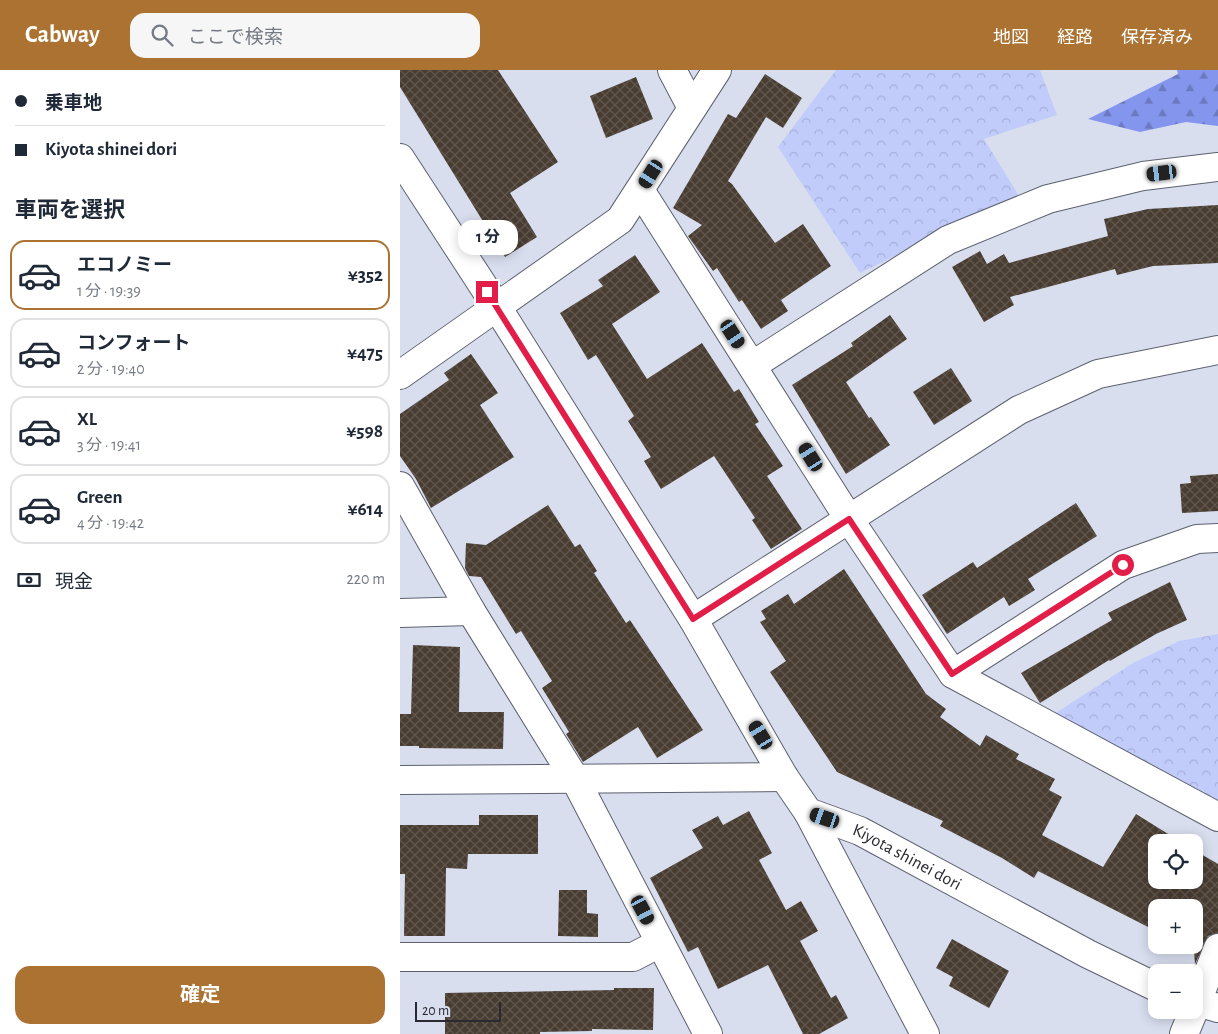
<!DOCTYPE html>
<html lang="ja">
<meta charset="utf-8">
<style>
body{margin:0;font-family:"Alegreya Sans","Noto Sans JP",sans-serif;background:#f6f6f7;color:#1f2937;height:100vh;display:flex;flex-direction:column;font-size:19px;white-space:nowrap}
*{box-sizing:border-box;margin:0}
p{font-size:16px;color:#747a83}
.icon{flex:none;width:28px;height:28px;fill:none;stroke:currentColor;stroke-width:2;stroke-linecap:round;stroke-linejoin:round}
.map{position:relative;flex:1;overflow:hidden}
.sheet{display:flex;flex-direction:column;background:#fff;width:400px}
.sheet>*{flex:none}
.banner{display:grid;align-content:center;height:110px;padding:0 15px;background:#fff}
.tools{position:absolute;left:748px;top:764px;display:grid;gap:10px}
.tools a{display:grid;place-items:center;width:55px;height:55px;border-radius:10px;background:#fff;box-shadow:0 2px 12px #0003;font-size:25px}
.scale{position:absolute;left:15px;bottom:12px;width:86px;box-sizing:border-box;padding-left:5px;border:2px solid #292a31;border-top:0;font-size:14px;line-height:18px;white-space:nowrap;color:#292a31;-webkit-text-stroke:4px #d9deef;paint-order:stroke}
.end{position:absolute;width:22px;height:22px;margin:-11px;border:6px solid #e11d48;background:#fff;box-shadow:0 0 0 2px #fff}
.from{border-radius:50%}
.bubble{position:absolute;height:35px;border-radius:15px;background:#fff;box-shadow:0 2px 12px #0003;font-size:16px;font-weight:700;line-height:35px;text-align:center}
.car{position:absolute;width:15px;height:30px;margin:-15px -8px;border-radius:6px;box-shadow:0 0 4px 1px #0007;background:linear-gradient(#222 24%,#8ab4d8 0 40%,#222 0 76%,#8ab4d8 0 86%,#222 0)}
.banner b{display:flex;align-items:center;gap:18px;height:48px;font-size:19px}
.banner b+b{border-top:1px solid #e0e1e3}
.banner i{width:12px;height:12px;background:#1f2937}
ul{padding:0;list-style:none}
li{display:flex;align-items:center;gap:15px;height:70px;margin:0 10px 8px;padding:0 5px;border:2px solid #e0e1e3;border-radius:15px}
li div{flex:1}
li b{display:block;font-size:19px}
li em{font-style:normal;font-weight:700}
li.active{border-color:#ab7231}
li>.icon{width:45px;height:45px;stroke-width:1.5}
h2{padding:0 15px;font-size:22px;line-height:60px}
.pay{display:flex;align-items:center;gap:12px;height:55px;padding:0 15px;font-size:19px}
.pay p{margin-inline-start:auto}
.button{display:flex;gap:10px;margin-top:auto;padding:10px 15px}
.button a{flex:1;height:58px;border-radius:15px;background:#ab7231;color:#fff;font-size:20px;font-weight:700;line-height:58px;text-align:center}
header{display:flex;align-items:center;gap:30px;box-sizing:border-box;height:70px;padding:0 25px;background:#ab7231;color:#fff}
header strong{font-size:24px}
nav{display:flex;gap:28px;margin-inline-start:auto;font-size:18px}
.search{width:350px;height:45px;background:#f6f6f7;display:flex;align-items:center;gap:12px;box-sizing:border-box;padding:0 18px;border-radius:15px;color:#747a83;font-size:19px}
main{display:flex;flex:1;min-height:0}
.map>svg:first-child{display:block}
</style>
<header>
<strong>Cabway</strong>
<div class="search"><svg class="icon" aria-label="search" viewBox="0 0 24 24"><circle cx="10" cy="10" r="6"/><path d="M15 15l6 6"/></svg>ここで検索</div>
<nav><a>地図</a><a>経路</a><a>保存済み</a></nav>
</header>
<main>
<section class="sheet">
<div class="banner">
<b><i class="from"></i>乗車地</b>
<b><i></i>Kiyota shinei dori</b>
</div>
<h2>車両を選択</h2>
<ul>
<li class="active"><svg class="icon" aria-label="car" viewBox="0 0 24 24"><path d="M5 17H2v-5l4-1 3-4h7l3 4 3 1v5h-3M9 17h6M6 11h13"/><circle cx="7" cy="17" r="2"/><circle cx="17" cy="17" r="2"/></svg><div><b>エコノミー</b><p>1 分 · 19:39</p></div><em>¥352</em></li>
<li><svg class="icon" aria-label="car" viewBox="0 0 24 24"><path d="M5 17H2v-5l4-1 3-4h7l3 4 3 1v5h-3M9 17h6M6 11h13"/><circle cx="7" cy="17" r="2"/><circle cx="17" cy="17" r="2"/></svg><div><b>コンフォート</b><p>2 分 · 19:40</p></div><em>¥475</em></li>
<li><svg class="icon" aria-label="car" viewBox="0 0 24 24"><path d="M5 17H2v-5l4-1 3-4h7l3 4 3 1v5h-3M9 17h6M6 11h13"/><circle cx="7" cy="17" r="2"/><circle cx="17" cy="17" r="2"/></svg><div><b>XL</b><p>3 分 · 19:41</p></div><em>¥598</em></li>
<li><svg class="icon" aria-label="car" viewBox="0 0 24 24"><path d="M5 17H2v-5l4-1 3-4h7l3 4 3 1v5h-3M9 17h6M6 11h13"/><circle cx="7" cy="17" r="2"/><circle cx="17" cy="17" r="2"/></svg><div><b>Green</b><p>4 分 · 19:42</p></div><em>¥614</em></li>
</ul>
<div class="pay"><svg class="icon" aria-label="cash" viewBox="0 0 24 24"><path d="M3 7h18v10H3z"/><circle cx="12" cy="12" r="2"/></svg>現金<p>220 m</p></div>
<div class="button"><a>確定</a></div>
</section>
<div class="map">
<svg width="818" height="964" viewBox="0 0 818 964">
<defs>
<pattern id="forest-firs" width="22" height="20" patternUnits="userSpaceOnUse" patternTransform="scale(1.25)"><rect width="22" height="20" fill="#8395ec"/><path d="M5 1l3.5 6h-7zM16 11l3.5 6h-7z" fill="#6b7ac0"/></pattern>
<pattern id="park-crowns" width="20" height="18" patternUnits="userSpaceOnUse" patternTransform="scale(1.25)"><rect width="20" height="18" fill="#c1ccfb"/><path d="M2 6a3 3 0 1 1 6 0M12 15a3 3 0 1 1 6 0" fill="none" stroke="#a6afd8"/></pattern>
<pattern id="building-cross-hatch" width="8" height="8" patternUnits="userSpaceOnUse" patternTransform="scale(1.25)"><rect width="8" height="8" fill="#493d32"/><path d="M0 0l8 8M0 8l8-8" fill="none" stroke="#61574f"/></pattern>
</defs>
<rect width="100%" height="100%" fill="#d9deef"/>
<polygon fill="url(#forest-firs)" points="777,0 818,0 818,56 786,52 740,62 688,49 778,4"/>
<g fill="url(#park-crowns)">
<polygon points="436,0 640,0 657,45 584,69 619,126 460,203 378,77"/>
<polygon points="818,564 818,741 648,648 733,593 779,571"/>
</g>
<g fill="url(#building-cross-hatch)">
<polygon points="0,0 98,0 158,92 110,123 137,167 105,187 0,17"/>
<polygon points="365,4 402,28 383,58 366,47 328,111 332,114 375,173 403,154 431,196 381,230 388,241 361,259 342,230 339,232 317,198 313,201 288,166 302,155 273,138 328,44 336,48"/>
<polygon points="236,7 253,49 206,68 190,26"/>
<polygon points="818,135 818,193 753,196 717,205 715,199 610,227 614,235 584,252 552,197 580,181 587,194 604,184 609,193 708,166 704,149 748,139"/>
<polygon points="235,185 260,222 212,254 247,309 302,273 334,322 339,319 359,352 355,354 383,396 367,406 402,459 371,479 352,450 355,448 314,386 261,419 244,391 251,387 228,351 234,346 196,285 188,290 160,243 203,216 198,210"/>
<polygon points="490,245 507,269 446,312 469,348 471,347 490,375 446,404 392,315 453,276 451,273"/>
<polygon points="71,284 98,323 80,335 114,387 31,438 16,409 0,386 0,344 49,310 44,303"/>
<polygon points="551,298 572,331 534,355 513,322"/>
<polygon points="818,404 818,441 782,443 780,414 791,413 790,406"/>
<polygon points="676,433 697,466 628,509 635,520 609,536 604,527 547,564 522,525 573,492 577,498"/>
<polygon points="148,435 175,477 180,474 197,501 194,503 226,553 230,550 303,660 257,688 238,657 183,692 166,664 169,662 142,618 152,611 121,561 116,564 81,507 69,506 65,498 66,473 86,475"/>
<polygon points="444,499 526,624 546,639 540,647 580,676 586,665 619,684 616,689 655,709 649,720 662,727 642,765 703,797 736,744 781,772 756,772 756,810 794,810 794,780 818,794 818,863 808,866 795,894 794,881 783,875 794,875 794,838 756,838 756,861 638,801 634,808 602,788 540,756 543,751 437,702 370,602 386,591 360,552 366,549 361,541 388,524 394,534"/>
<polygon points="770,512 787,550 756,564 710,591 709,590 640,633 621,603 712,550 708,543"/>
<polygon points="13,575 60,577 59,642 104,642 103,679 19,678 19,676 0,676 0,644 11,644"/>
<polygon points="349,741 372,783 359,790 386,840 401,831 418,861 400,871 431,928 436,925 448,948 419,964 403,964 368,895 318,919 298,877 288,882 250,808 303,778 292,760 318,746 323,755"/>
<polygon points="79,745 138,745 138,784 68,784 67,799 46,798 45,866 4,866 5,804 0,804 0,755 79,755"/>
<polygon points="159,820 187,820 187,843 198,844 198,867 158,866"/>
<polygon points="552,869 609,901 589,938 549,916 553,907 536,898"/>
<polygon points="214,918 254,918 253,960 192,959 192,961 140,962 140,964 45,964 45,923 214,920"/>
</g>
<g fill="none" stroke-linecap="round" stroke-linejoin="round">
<g stroke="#5d616f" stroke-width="30">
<g id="street">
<polyline points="272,0 292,38"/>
<polyline points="240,120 449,449 553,604 818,747"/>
<polyline points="353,295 548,170 648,129 743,106 818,97"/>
<polyline points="0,305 220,150 317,0"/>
<polyline points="0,416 71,541 175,709 308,964"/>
<polyline points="0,543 71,541"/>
<polyline points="293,549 619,340 698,304 818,280"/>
<polyline points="553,604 723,495 797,469 818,468"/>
<polyline points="0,710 384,707"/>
<polyline points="0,887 233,887 260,873"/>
<polyline points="794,940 818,878"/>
<polyline points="784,964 794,940"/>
</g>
</g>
<g stroke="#5d616f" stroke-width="30">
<g id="secondary">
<path id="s1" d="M0,88L97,237L293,549L384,707L408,742L460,761L688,884L756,917"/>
<polyline points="408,742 525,964"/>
<polyline points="794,931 818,938"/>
</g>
</g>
<use href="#street" stroke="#fff" stroke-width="28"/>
<use href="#secondary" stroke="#fff" stroke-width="28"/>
</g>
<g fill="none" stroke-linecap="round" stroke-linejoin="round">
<polyline stroke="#e11d48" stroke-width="6" points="87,222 293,549 449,449 552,604 723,495"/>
</g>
<g text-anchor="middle" stroke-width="5" stroke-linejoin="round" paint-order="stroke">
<g font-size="18" fill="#292a31" stroke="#d9deef">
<text dy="6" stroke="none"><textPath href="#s1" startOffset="880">Kiyota shinei dori</textPath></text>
</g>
</g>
</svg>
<div class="tools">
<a><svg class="icon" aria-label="locate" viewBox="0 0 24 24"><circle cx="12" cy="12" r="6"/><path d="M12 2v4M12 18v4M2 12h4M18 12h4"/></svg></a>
<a>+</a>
<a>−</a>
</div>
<div class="scale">20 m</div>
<i class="end from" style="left:723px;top:495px"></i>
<i class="end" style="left:87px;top:222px"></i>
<div class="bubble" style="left:58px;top:150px;width:60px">1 分</div>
<i class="car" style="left:762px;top:103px;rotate:263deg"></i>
<i class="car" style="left:251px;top:104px;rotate:212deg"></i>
<i class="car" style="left:333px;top:264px;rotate:147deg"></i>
<i class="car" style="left:411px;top:387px;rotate:328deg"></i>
<i class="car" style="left:361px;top:665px;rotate:329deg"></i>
<i class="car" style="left:425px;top:748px;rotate:289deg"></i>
<i class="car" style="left:243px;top:840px;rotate:152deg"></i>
</div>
</main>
